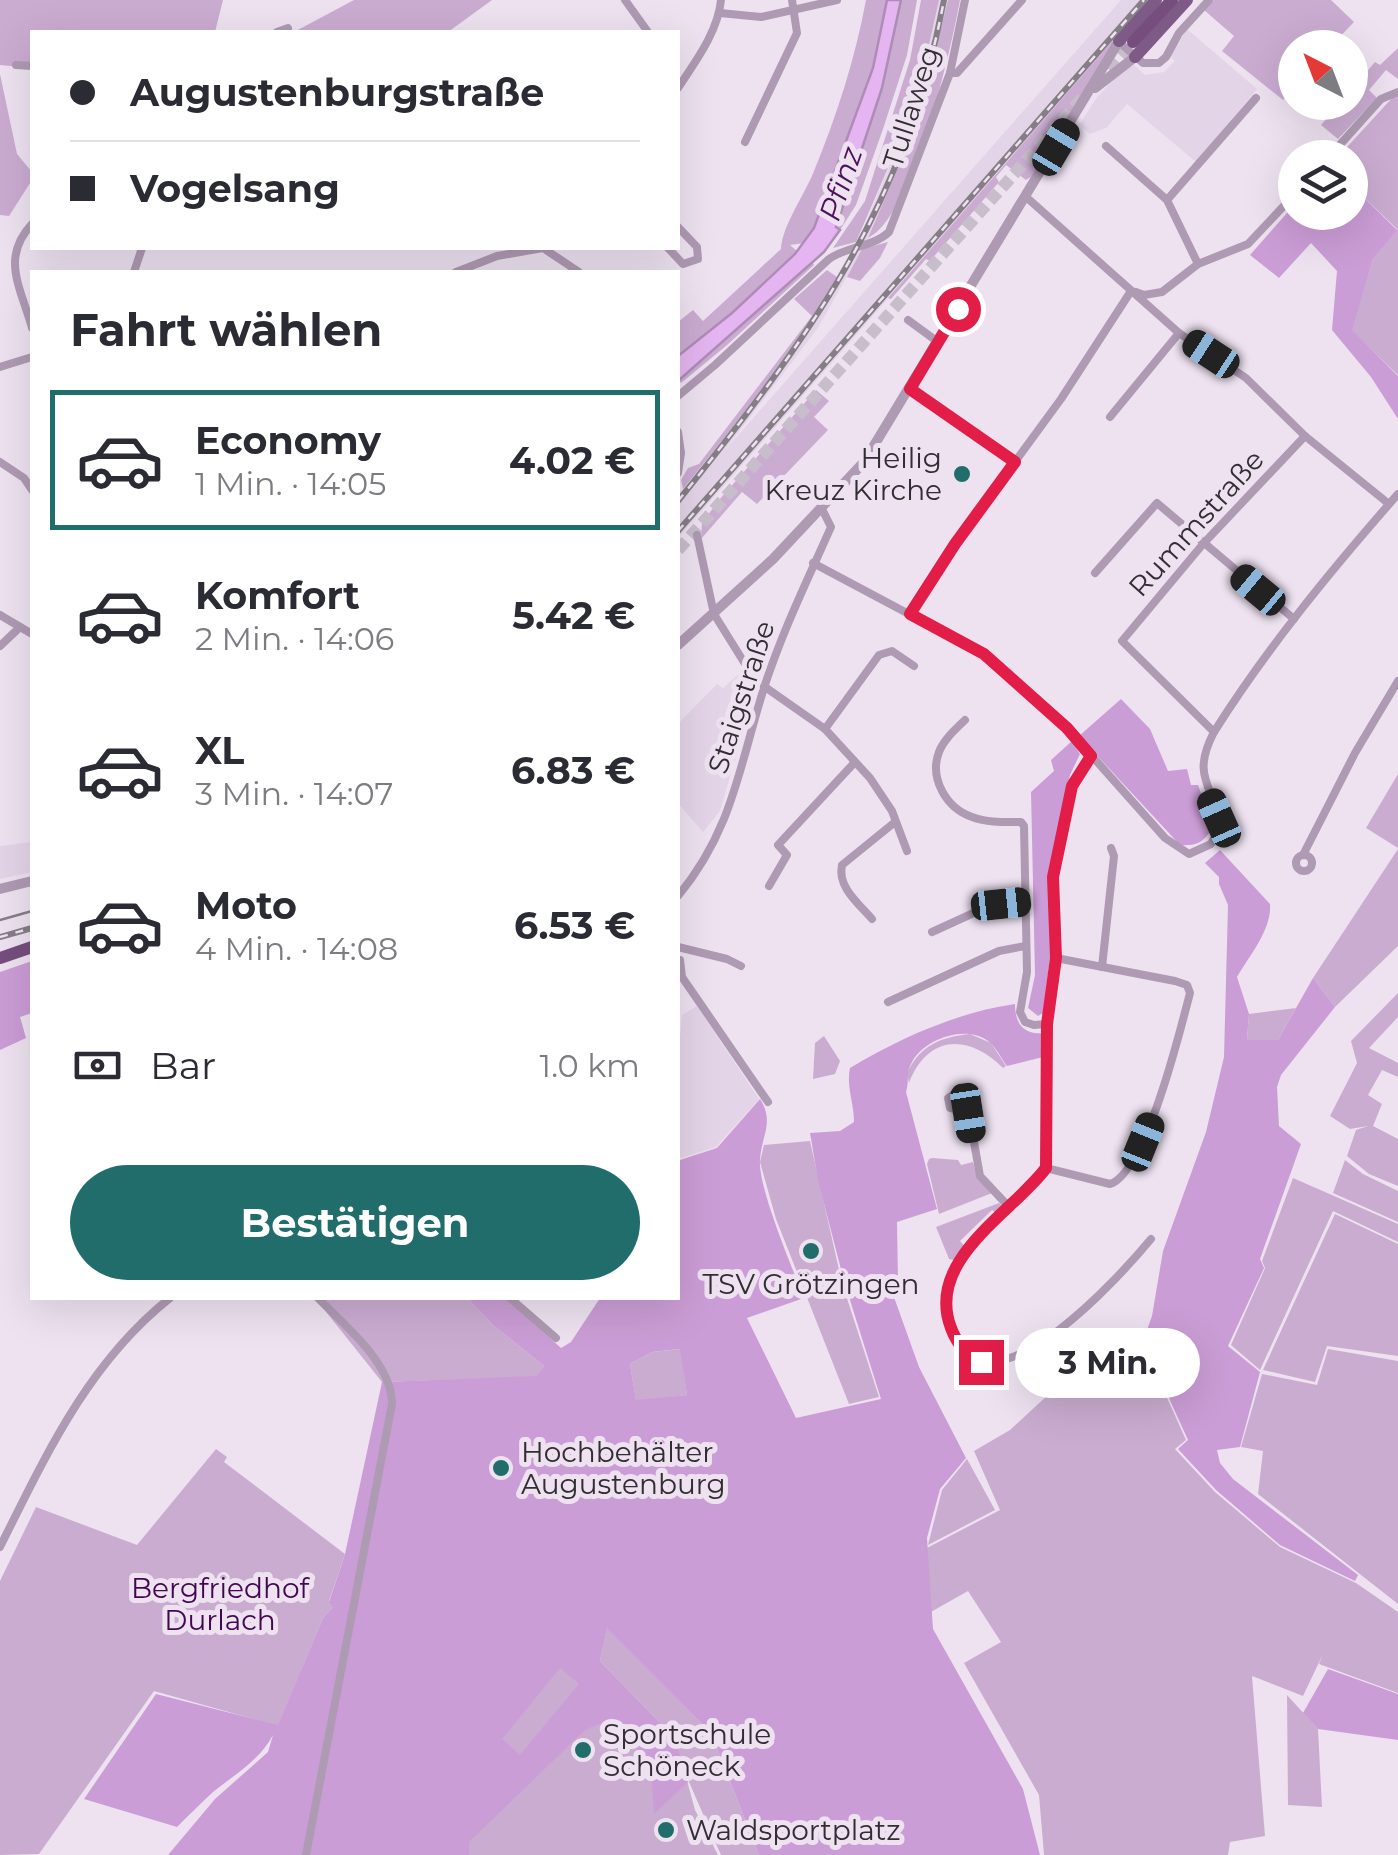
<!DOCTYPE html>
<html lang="de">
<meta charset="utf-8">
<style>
body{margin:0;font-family:Montserrat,sans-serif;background:#f2f2f3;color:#2b2b33;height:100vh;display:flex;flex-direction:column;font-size:38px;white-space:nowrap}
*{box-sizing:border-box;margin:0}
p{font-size:32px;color:#7c7c81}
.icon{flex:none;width:55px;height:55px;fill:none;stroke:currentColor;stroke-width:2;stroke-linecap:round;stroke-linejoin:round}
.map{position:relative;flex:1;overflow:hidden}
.side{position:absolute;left:30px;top:270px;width:650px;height:1030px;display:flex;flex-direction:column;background:#fff;border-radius:0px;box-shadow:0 10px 40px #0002}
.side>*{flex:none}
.banner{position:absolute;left:30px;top:30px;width:650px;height:220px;border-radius:0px;box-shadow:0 10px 40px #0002;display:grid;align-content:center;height:220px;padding:0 40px;background:#fff}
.needle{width:65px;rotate:318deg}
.buttons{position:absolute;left:1278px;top:30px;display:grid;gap:20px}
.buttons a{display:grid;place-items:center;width:90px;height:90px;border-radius:50%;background:#fff;box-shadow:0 10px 40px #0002;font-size:50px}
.end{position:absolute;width:45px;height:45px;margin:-22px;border:12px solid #e11d48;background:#fff;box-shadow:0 0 0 5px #fff}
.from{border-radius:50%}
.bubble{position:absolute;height:70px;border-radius:35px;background:#fff;box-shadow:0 10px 40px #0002;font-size:32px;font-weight:700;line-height:70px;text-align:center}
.car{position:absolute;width:30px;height:60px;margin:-30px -15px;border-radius:12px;box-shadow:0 0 8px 2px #0007;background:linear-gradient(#222 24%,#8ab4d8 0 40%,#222 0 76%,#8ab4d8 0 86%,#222 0)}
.banner b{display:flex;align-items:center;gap:35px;height:95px;font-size:38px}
.banner b+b{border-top:2px solid #e1e1e2}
.banner i{width:25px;height:25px;background:#2b2b33}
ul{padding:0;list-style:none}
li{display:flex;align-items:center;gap:30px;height:140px;margin:0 20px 15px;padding:0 20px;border:5px solid transparent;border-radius:0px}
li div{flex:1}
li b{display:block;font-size:38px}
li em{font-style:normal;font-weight:700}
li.selected{border-color:#216d6b}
li>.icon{width:90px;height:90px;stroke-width:1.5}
h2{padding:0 40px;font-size:45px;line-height:120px}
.pay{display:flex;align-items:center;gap:25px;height:110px;padding:0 40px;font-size:38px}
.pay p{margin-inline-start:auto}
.action{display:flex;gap:20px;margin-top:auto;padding:20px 40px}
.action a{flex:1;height:115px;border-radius:60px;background:#216d6b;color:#fff;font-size:40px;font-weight:700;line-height:115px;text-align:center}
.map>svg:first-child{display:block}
</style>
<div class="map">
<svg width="1398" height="1855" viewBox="0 0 1398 1855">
<rect width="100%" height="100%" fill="#eee2f1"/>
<g fill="#e4d4e8">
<polygon points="939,0 948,0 927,92 876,225 818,328 725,450 1121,0 1150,0 678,538 678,495 786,355 834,283 861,234 916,103"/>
<polygon points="1187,29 1257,89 1196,162 1127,104 1106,128 1090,134 1082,127 1080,124 1095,100 1117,75 1134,65 1145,75 1164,72 1175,61 1170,56"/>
<polygon points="741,672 755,693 720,811 703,832 678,803 678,724 717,684 723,688"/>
<polygon points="32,842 32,872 0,879 0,846"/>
<polygon points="697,1006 759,1099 716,1147 681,1158 678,1154 678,1060 682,1015"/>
</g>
<g fill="#caacd1">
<polygon points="0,0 223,0 215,32 32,32 32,68 0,65"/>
<polygon points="354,0 492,0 448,32 294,32"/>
<path d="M866,0H887L873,68L814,228L804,243L790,245L797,251L795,253L732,313L678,356V322L693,310L703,321L781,249C782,226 805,194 814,171C837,115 855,59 866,0Z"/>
<polygon points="901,0 917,0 907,55 883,129 856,205 840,230 836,227 882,88"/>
<polygon points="921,0 939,0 916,103 856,242 833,248 865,201 910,60"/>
<path d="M948,0H960C951,50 913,217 868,238L916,126Z"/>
<polygon points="1214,0 1331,0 1354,22 1330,47 1295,48 1295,87 1283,100 1222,51 1234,36 1204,10"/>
<polygon points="1116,37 1032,176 1026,180 1006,165 996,177 999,182 930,261 926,259 891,299 888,298"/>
<polygon points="1398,48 1398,79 1386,70 1369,90 1377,98 1338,139 1321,125 1340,103 1350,102 1350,91 1375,62 1380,65"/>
<polygon points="0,74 17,154 32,172 32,180 9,216 0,215"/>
<polygon points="1398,96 1398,375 1351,330 1373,259 1397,229 1350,184 1350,158 1337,158 1393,97"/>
<polygon points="888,242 880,258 860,281 847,277 862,249"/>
<polygon points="812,262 814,265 726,346 681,383 679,380"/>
<path d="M827,270L837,277C793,353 738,421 683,489L681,480L688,468L699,464L812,316L794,299Z"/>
<polygon points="816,390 829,401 814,417 828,430 757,504 742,492 701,539 702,523 719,500"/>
<polygon points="1398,774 1398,848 1366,828"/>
<polygon points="1398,849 1398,946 1335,1007 1313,978"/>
<polygon points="1398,993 1398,1017 1369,1048 1398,1063 1398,1077 1382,1070 1368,1095 1382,1104 1373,1126 1398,1139 1398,1186 1369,1174 1347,1156 1356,1130 1368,1126 1350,1129 1330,1116 1357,1063 1351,1041"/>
<polygon points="1296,1008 1278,1040 1247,1040 1249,1014"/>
<path d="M970,1034L991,1043L1006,1066L1003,1068C969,1034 928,1034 909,1083L907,1073C920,1045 941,1037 970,1034Z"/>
<polygon points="824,1036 840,1061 835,1074 813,1079 815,1043"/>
<polygon points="810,1141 842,1283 879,1397 849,1404 776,1219 760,1162 764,1145"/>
<polygon points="932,1158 958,1160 961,1165 973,1162 977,1177 992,1193 939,1214 927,1164 929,1159"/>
<polygon points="1345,1160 1363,1174 1398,1191 1398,1222 1333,1193"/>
<polygon points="1293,1178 1398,1224 1398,1242 1333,1211 1260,1370 1231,1345 1265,1268 1262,1261"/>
<polygon points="999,1203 1004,1208 997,1214 992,1210 960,1241 965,1247 954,1260 949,1259 936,1227"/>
<polygon points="1335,1214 1398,1244 1398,1356 1327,1346 1315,1382 1263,1370"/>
<polygon points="315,1298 467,1298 493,1325 544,1366 537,1377 382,1382"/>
<polygon points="1143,1344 1186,1440 1175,1449 1215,1492 1280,1547 1356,1583 1398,1612 1398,1693 1319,1664 1323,1654 1303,1696 1252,1676 1265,1836 1230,1842 1228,1855 1044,1855 1039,1795 964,1663 1001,1642 968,1591 929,1613 925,1549 1000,1510 974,1451 1010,1430 1076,1369 1094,1390"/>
<polygon points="681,1349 687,1395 636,1401 630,1364 652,1352"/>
<polygon points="1328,1349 1398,1361 1398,1604 1258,1494 1263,1451 1241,1447 1262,1374 1317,1385"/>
<polygon points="216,1449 227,1457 224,1462 345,1554 329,1601 334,1606 323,1618 278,1726 154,1691 39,1854 0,1855 0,1581 36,1507 137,1545"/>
<polygon points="967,1459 995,1510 928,1545 942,1490"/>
<polygon points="607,1627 711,1733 759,1855 721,1855 685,1773 695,1810 718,1855 443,1855 516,1694 559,1655 675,1738 600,1661"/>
<polygon points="1287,1695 1318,1729 1322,1807 1288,1805"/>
</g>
<g fill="#cb9dd6" fill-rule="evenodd">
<polygon points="1350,184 1397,230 1373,259 1352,330 1398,376 1398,419 1371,377 1332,330 1337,271 1311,243 1279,278 1250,255 1295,204 1295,212 1350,212"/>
<path d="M1121,699L1150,729L1168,771L1187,769L1191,785H1198L1213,827C1204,842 1198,846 1180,845L1079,736Z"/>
<polygon points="1072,741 1080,754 1070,775 1049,878 1050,958 1043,1013 1038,1016 1028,1008 1035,975 1031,792 1054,771 1051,760"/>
<path d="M1220,850L1270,904C1272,929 1250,955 1237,977L1249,1014L1247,1040H1278L1313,978L1335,1007L1281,1075L1277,1087L1279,1126L1301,1144L1260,1259L1264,1268L1228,1346L1260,1372L1240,1447L1217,1450L1220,1463L1233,1479L1358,1575L1355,1581L1280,1545L1216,1490L1178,1449L1188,1440L1143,1341L1152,1316L1163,1251L1206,1132L1224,1057L1228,905L1219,884V877L1205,863Z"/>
<polygon points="32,961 32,1013 20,1017 26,1038 0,1050 0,972"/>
<path d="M1015,1004C1015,1023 1023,1035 1043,1033V1057L1007,1066C1001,1058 996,1047 988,1041C966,1024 924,1039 912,1062C905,1073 910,1080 906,1092L937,1209L897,1222L898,1281L890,1286L919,1367L966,1458L940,1489L927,1538L933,1629L1023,1789L1040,1855H759L711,1733L607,1628L600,1661L675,1738L688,1782L721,1855L688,1782L654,1814L651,1765L615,1725C602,1722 594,1725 583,1732L469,1842V1855H168L215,1799L268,1752L273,1735C260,1760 235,1774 213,1792C201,1803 189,1815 177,1827L84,1799L156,1694L278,1725L323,1618L333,1607L329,1602L345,1554L382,1382L537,1376L544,1366L493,1325L467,1298H506L561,1348L571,1342L600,1298H678L680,1160L717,1148L760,1099C775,1122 761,1137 760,1160C758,1188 793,1269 804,1298L747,1318L796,1418L881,1399L844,1281L818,1180L810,1133L840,1131L854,1122C854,1103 846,1086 850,1068C900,1038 958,1012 1015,1004ZM680,1349L687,1395L636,1400L630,1364L652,1352ZM560,1668L579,1684L520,1755L502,1739Z"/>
<polygon points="1328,1669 1398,1694 1398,1740 1318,1729 1303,1713"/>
</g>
<polygon fill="#e4b5f0" stroke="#ae8cb7" stroke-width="2.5" points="887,0 901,0 882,88 836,227 840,230 824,252 678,381 678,356 732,313 795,254 814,228 873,68"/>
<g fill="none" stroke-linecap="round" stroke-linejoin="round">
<g stroke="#c8becb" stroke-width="12" stroke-dasharray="12 6" stroke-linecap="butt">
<polyline points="1096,82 1133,42"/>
<polyline points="678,550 1083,97"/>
</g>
<g stroke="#af9ab3" stroke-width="8">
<polyline points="625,0 648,32"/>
<polyline points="720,13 761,17 837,0"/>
<polyline points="277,32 288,28"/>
<polyline points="1119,42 1143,63 1159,63 1166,57 1179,33 1209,0"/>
<polyline points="16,65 32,66"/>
<polyline points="950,73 957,73 1022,0"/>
<path d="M678,88C695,62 718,32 721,0"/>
<polyline points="745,142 797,33 792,0"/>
<polyline points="1106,146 1167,200 1198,264"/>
<polyline points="1328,158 1381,99 1398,92"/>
<polyline points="1025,196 1179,333 1246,378 1305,436 1389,504"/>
<polyline points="1167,200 1256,98"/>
<path d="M32,224C0,258 21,288 32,328"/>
<polyline points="668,248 683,264 698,259 697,247 678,227"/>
<polyline points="134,272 142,248"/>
<polyline points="456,272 497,256 543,248 579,272"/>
<polyline points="1136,292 1144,295 1162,292 1198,264 1248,244 1295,194"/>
<polyline points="908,320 938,342"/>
<polyline points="0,367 32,357"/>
<polyline points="910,389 1015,462"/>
<path d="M678,396L715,365L829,259C847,246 873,247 889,232L950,73L965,0"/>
<polyline points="1110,417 1179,333"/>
<polyline points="678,432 681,453 678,473"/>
<polyline points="0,462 24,478 32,490"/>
<polyline points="697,535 714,614 755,680 825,729 870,778 892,811 907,851"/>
<path d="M813,563L984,654L1067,728L1165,838L1189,854L1211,844L1221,825C1212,784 1191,776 1214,732C1267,648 1332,569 1398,494"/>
<polyline points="1095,573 1157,503 1294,619"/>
<polyline points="910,614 955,544 1061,399 1131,291"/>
<polyline points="0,615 32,634"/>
<polyline points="0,646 20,627"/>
<path d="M965,720C956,729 944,739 939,752C929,778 946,808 972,817C988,823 1005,822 1021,822L1024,826L1027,972L1020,1012L1025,1022L1034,1025L1047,1024"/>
<polyline points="825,729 879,655 892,651 914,666"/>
<polyline points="1214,732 1122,641 1203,544 1305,436"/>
<circle cx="1304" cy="863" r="8"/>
<polyline points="1303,855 1355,753 1398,681"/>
<polyline points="769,886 787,855 778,845 855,762"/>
<path d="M678,896C732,831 739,768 763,691C781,634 807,581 831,527L822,509"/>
<path d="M872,919C859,904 837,887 842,865L895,822"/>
<polyline points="932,932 978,911 1024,902"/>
<polyline points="678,947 727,959 741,966"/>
<polyline points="680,960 682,977 768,1102"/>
<polyline points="1102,967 1114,856 1111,848"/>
<polyline points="888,1002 999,951 1025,946"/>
<polyline points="968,1113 950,1108 948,1098 959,1091 966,1097 980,1176 1010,1208"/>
<path d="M1046,1168C1020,1204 973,1230 954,1270C943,1292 946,1316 955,1337C994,1418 1121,1275 1151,1239"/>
<path d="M1046,1168L1110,1184C1146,1172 1180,1031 1190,993L1187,985L1175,981L1056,958"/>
<polyline points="1046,1168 1047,1024 1056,958 1053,877 1072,786 1091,757"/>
<polyline points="510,1298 556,1338"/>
<path d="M0,1547C46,1455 88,1363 170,1298"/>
<path d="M306,1855L392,1404C392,1363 345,1326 318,1298"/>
</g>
<g stroke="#af9ab3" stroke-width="10">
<polyline points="1095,88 1135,57"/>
<polyline points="678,645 773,559 864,462 1119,41"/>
<polyline points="0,889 32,881"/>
</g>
<g stroke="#7e5a87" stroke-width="12">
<polyline points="1119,41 1156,0"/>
<polyline points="1135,57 1187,0"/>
</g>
<g stroke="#754e7e" stroke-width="12">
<polyline points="1133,42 1172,0"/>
<polyline points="0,958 32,947"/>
</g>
<polyline stroke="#867e87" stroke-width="2.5" points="0,920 32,911"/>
<g stroke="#867e87" stroke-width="6">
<g id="rail">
<path d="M678,501C809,338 904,211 944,0"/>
<polyline points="678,531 1144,0"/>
<polyline points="0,937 32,928"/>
</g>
</g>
<use href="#rail" stroke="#eee2f1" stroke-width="2.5" stroke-dasharray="8" stroke-linecap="butt"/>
</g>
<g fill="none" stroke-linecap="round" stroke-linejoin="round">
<path stroke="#e11d48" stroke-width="12" d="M958,309L910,389L1015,462L955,544L910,614L984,654L1067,728L1091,756L1072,786L1053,877L1056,958L1047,1024L1046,1168C1011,1214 925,1260 951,1328C957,1344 966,1355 981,1362"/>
</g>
<g fill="#216d6b" stroke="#eee2f1" stroke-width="4">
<circle cx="962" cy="474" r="10"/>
<circle cx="811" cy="1251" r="10"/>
<circle cx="501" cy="1468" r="10"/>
<circle cx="583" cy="1750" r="10"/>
<circle cx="666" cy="1830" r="10"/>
</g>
<g text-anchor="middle" stroke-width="10" stroke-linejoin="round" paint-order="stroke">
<g font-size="28" fill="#312d32" stroke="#eee2f1">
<text transform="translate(911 107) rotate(-72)" y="10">Tullaweg</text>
<text transform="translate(1196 523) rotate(-48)" y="10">Rummstraße</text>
<text transform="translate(741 697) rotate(-72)" y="10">Staigstraße</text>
</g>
<g font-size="28" fill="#312d32" stroke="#eee2f1" text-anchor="start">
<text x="942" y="468" text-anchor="end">Heilig<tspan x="942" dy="32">Kreuz Kirche</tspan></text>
<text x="811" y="1294" text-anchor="middle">TSV Grötzingen</text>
<text x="521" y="1462">Hochbehälter<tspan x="521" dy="32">Augustenburg</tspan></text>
<text x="603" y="1744">Sportschule<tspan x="603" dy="32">Schöneck</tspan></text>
<text x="686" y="1840">Waldsportplatz</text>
</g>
<g font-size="28" fill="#42084f" stroke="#eee2f1">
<text x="220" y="1598">Bergfriedhof<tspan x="220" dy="32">Durlach</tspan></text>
</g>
<g font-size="30" font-style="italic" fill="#4b1258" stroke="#eee2f1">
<text transform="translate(841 184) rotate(-71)" y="10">Pfinz</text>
</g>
</g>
</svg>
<div class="buttons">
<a><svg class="needle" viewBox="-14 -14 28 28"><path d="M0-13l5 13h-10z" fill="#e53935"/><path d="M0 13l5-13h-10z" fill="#7c7c81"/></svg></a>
<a><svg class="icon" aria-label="layers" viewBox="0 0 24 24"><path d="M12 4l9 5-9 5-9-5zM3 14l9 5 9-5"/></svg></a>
</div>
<i class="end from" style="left:958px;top:309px"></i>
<i class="end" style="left:981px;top:1362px"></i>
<div class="bubble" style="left:1015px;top:1328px;width:185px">3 Min.</div>
<i class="car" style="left:1056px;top:147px;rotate:31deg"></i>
<i class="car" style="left:1211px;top:354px;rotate:303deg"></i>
<i class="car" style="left:1258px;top:590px;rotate:310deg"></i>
<i class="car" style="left:1219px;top:818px;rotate:336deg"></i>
<i class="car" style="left:1001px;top:904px;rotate:84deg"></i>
<i class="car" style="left:968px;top:1113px;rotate:171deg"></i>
<i class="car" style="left:1143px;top:1142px;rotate:22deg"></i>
<div class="banner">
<b><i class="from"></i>Augustenburgstraße</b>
<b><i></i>Vogelsang</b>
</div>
<section class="side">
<h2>Fahrt wählen</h2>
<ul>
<li class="selected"><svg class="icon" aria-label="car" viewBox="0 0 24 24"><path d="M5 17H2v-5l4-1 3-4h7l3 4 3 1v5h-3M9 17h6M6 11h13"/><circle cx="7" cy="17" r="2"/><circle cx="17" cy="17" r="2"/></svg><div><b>Economy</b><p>1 Min. · 14:05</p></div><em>4.02 €</em></li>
<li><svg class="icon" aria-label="car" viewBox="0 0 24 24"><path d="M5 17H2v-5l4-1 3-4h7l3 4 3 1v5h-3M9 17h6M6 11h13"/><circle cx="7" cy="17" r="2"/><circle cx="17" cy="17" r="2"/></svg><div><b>Komfort</b><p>2 Min. · 14:06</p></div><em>5.42 €</em></li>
<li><svg class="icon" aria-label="car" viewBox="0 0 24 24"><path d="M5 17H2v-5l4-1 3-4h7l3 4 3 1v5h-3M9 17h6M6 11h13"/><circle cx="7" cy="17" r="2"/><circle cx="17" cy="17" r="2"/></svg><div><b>XL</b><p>3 Min. · 14:07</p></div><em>6.83 €</em></li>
<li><svg class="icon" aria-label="car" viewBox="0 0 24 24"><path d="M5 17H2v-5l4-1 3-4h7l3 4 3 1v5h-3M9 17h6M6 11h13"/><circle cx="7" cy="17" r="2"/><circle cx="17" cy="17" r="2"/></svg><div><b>Moto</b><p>4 Min. · 14:08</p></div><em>6.53 €</em></li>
</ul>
<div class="pay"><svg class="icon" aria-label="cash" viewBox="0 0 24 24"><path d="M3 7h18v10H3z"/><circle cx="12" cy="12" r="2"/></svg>Bar<p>1.0 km</p></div>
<div class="action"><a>Bestätigen</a></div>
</section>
</div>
